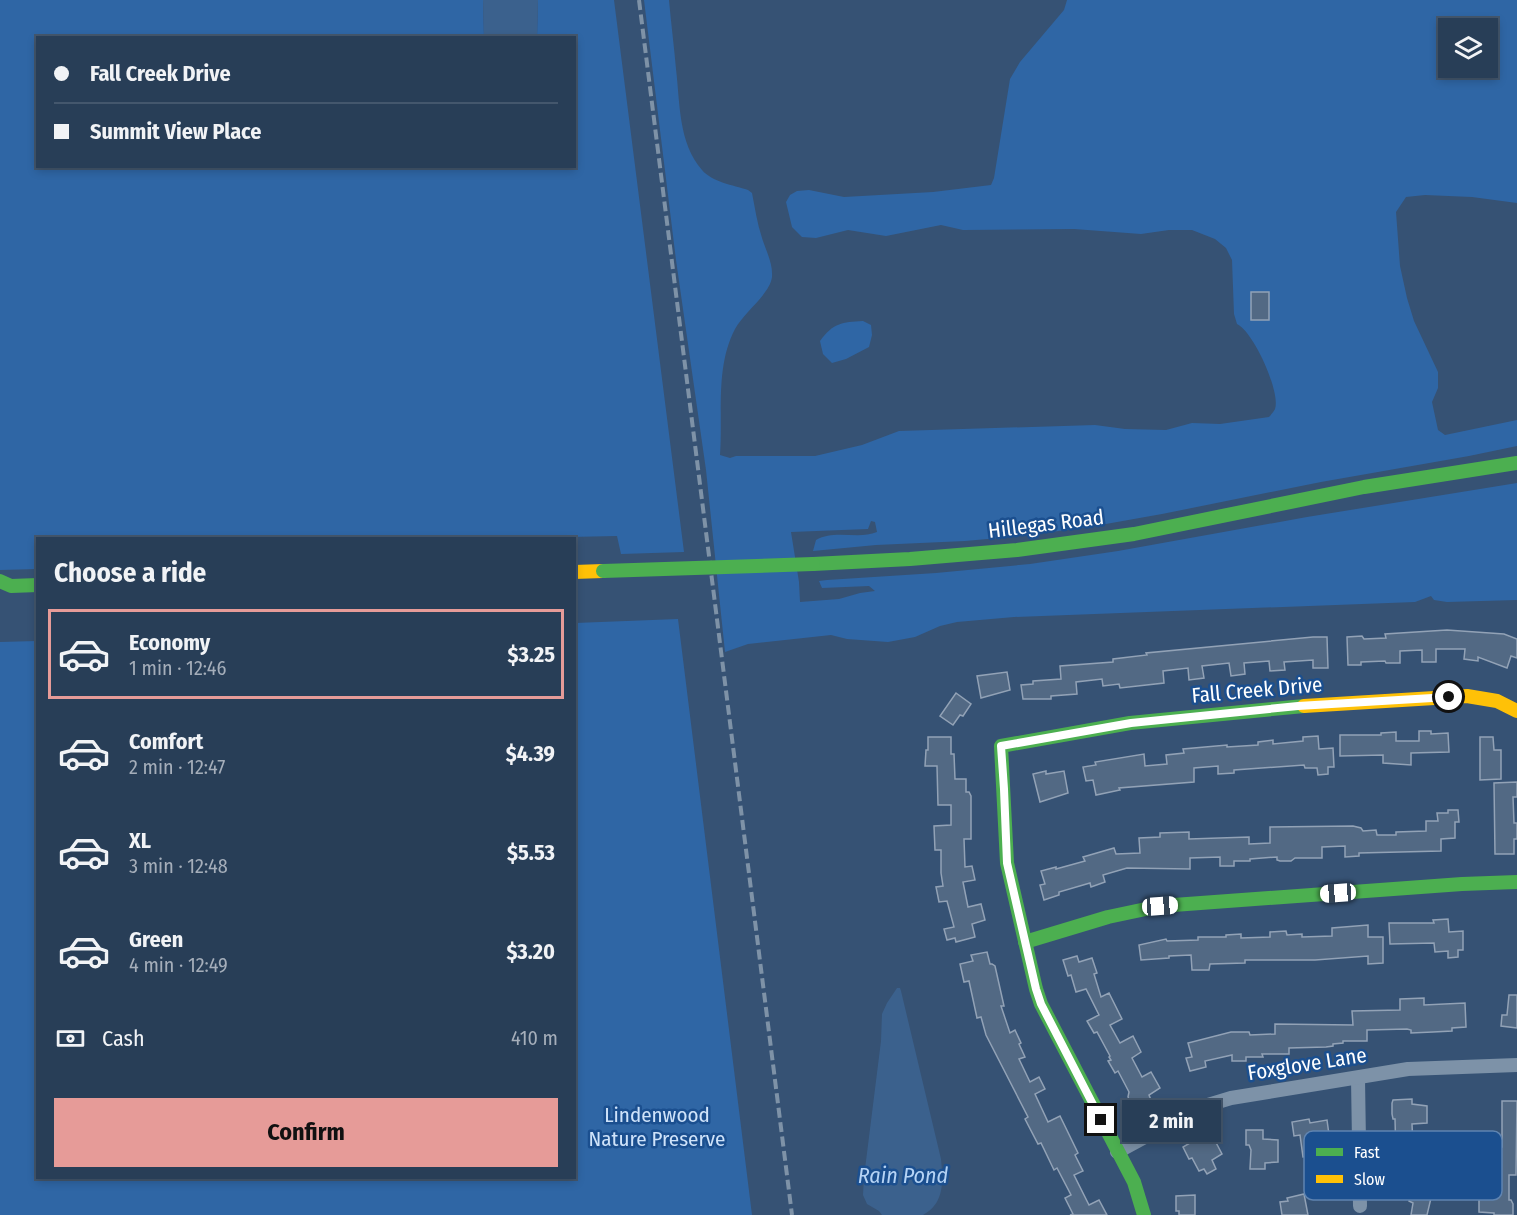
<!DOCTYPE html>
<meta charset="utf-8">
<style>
body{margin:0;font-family:"Fira Sans Condensed",sans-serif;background:#344961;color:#f1f3f6;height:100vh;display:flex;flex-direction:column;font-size:22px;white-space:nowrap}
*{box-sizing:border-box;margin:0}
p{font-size:20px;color:#a5aeba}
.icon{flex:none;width:33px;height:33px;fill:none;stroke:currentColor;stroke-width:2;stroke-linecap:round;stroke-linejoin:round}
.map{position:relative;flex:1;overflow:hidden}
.drawer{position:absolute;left:36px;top:537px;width:540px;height:642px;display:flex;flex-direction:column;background:#283e57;border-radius:0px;box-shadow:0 3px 9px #0003,0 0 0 2px #44576d}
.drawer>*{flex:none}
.banner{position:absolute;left:36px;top:36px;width:540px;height:132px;border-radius:0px;box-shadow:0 3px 9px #0003,0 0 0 2px #44576d;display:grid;align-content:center;height:132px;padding:0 18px;background:#283e57}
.fabs{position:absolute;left:1438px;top:18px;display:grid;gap:12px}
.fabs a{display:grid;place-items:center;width:60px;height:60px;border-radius:0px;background:#283e57;box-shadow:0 3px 9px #0003,0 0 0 2px #44576d;font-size:30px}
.end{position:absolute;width:27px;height:27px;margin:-14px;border:8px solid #fff;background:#111;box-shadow:0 0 0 3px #111}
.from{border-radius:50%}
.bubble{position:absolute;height:42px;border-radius:0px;background:#283e57;box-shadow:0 3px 9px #0003,0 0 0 2px #44576d;font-size:20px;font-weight:700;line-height:42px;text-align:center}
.car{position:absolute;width:18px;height:36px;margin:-18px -9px;border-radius:8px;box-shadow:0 0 4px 2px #0007;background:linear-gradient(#fff 24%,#345 0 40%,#fff 0 76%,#345 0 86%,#fff 0)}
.banner b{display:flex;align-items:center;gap:21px;height:57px;font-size:22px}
.banner b+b{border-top:2px solid #44576d}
.banner i{width:15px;height:15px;background:#f1f3f6}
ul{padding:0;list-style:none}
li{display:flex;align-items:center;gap:18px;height:90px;margin:0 12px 9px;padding:0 6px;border:3px solid transparent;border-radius:0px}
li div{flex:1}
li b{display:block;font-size:22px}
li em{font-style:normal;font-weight:700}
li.active{border-color:#e69b98}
li>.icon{width:54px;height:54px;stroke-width:1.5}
h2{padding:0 18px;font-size:27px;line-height:72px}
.pay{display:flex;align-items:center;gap:15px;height:66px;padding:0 18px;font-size:22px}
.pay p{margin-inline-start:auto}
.action{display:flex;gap:12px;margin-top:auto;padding:12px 18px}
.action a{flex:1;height:69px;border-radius:0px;background:#e69b98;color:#111;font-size:24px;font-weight:700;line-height:69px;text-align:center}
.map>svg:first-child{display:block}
</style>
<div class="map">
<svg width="1517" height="1215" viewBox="0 0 1517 1215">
<rect width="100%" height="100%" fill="#365274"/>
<g fill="#2f66a5" fill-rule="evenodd">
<polygon points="0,0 483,0 484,37 38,38 38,166 574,166 574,38 537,37 538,0 614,0 684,552 621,554 617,536 520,538 38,538 37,569 0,570"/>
<path d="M644,0H669C671,23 674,46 676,69C680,102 678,143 702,170C712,182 733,185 748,190L752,193C755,208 757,223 762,238C766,251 773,263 772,277C770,294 744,312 735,329C715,367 723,414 720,455L730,458L736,456H815L862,445L899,431L1095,425L1125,429L1166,430L1192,423L1220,424L1269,417C1270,416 1275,410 1275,409C1281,392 1253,331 1237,324L1234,314L1232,260L1226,248L1215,239L1192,230H1169L1141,234L1074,229L963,230L941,225L886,236L848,230L816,238L802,237L792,227L786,202L790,195L797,191L809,190L844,197L933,192L991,185L994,178L1010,79L1020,62L1064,10L1067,0H1517V203L1472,197L1425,195L1406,197L1396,212L1400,266L1407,298L1414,321L1438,372V388L1432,402L1438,430L1445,435L1517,420V446L1469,456L1321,482L1162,514L1089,527L1020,536L965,541L876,545L813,551L816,540C835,529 858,540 877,532L875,522L871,521L868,529L791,532L799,582L800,602L839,599L860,593L875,591L869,586L822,588L819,581L827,580L936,573L1030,564L1118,551L1307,517L1517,483V600L1447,602L1434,600L1431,596L1415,602L1014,617L957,622L940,626L915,637L888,642L847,639L831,635L748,644L725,652L706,470L676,260ZM1449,28H1488V68H1449Z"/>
<path d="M863,321L871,325L872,335L869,347L846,359L832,363L823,354L820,341C833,323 842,322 863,321Z"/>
<polygon points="678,619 752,1215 0,1215 0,642 37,641 38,1178 574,1178 575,623"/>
</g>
<g fill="#3b618d">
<polygon points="483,0 538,0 537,37 484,37"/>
<path d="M897,988H900L901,991L941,1159C943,1181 945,1203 923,1215H882L879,1211L867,1204L863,1195L864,1177L881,1041L882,1014L887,1003Z"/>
</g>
<g fill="#526984" stroke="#92a2b6" stroke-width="1.5">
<rect x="1251" y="292" width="18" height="28"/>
<polygon points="1447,630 1504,634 1517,639 1517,658 1511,656 1507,668 1478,657 1478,661 1464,659 1465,649 1436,649 1436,662 1422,662 1422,650 1400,651 1400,663 1386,663 1385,661 1361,662 1361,665 1348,665 1347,637 1362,636 1364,639 1386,638 1385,634"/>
<polygon points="1313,637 1327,637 1328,668 1313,668 1313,660 1284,662 1285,670 1270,671 1269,661 1244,663 1245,674 1231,676 1229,663 1202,666 1204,678 1189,680 1188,668 1163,671 1164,683 1120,688 1119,684 1103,686 1102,679 1076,682 1077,694 1051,696 1051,699 1023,699 1021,685 1033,684 1033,681 1061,679 1060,666 1113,662 1113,659 1147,655 1146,653"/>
<polygon points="1007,672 1010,690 981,698 977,676"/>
<polygon points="956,693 971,704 963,716 960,715 953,725 940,716"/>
<polygon points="1419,731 1431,731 1431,734 1448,733 1449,752 1411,753 1411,765 1383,763 1383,755 1340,756 1340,735 1381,735 1381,733 1396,732 1396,741 1419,741"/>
<polygon points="1318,736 1319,749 1333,748 1334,767 1328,767 1328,774 1318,775 1317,768 1305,768 1304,765 1234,770 1234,773 1218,774 1218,766 1194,768 1194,782 1119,788 1120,790 1096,795 1093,780 1086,781 1083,767 1096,765 1095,762 1144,754 1145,766 1167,764 1166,755 1184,753 1183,749 1227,745 1227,747 1258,745 1258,742 1273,740 1273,744 1303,741 1303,737"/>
<polygon points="928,737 951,737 951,754 954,754 955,779 966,779 966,792 969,792 971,796 971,839 964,839 965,867 972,866 975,880 963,882 968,907 981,904 985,920 972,924 975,937 956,942 955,938 947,940 944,929 954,927 947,901 939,902 936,887 943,886 941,873 941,850 935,850 934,826 951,825 951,805 938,805 937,766 925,766 926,750 928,750"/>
<polygon points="1480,737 1493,737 1494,750 1501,750 1501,779 1480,780"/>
<polygon points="1046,771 1046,774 1064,771 1068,793 1040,802 1033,774"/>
<polygon points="1517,782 1517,797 1513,797 1514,823 1517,823 1517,839 1514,839 1514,854 1495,854 1494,783"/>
<polygon points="1448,810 1458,810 1459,822 1455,822 1455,838 1441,839 1441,851 1359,853 1359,856 1345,857 1345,846 1322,847 1322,858 1295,858 1291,861 1280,861 1277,860 1277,857 1250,859 1250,861 1234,861 1234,866 1220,866 1220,857 1190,858 1190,869 1127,868 1103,875 1105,882 1091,887 1090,883 1059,892 1059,895 1044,900 1040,885 1045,884 1041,871 1056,867 1056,869 1085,861 1083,857 1114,848 1116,854 1140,853 1139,838 1160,837 1160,833 1189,832 1189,839 1249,837 1249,844 1270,843 1270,827 1353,826 1361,828 1363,831 1376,830 1377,835 1396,835 1396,832 1426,831 1426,821 1438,821 1437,813 1448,813"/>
<polygon points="1448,919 1449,932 1463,931 1463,950 1458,950 1458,957 1448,958 1448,951 1435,952 1434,943 1390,944 1389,923 1434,923 1433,920"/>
<polygon points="1368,925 1368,937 1383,937 1383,963 1368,964 1368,956 1315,960 1245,960 1245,963 1210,964 1209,970 1192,970 1191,955 1169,956 1169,958 1141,960 1139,945 1166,939 1167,941 1198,940 1198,937 1226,937 1226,935 1241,934 1241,938 1270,937 1270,932 1286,931 1287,935 1302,934 1302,937 1332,936 1332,928"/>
<polygon points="987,952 990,964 992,964 995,966 1004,1006 1001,1006 1010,1033 1015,1030 1021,1043 1019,1044 1025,1057 1019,1059 1030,1082 1039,1077 1045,1089 1035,1094 1048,1122 1060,1116 1078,1153 1075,1155 1083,1171 1074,1175 1089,1205 1099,1200 1107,1215 1070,1215 1073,1214 1065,1198 1071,1195 1057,1168 1054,1170 1041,1143 1038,1144 1025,1119 1028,1117 986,1035 981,1017 977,1018 969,981 964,982 960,964 973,961 971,955"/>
<polygon points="1077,956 1079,962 1092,958 1097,973 1094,974 1101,997 1109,993 1122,1019 1110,1025 1120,1043 1133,1036 1141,1052 1132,1058 1142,1077 1151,1072 1160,1088 1149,1095 1151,1100 1134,1108 1128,1097 1129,1092 1118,1071 1115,1073 1108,1061 1111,1060 1109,1057 1110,1056 1097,1032 1094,1033 1087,1021 1099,1015 1086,989 1076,992 1071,975 1068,976 1063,960"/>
<polygon points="1509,995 1517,995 1517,1028 1501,1026 1502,1015 1507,1015"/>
<polygon points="1424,998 1424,1005 1465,1003 1466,1027 1452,1028 1452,1031 1433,1032 1411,1033 1411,1030 1407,1029 1367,1030 1367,1041 1343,1041 1343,1043 1333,1044 1333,1046 1326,1047 1289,1048 1289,1054 1262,1054 1263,1057 1246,1057 1246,1061 1232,1061 1232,1055 1205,1061 1206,1067 1190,1071 1186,1058 1192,1057 1188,1043 1231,1032 1249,1032 1250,1035 1275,1034 1275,1024 1353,1025 1352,1011 1400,1010 1400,999"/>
<polygon points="1412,1099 1412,1104 1427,1106 1427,1123 1412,1124 1413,1146 1417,1146 1417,1151 1430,1152 1431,1173 1440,1173 1437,1199 1431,1198 1427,1215 1411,1215 1413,1203 1409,1201 1413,1177 1402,1177 1402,1164 1396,1157 1395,1119 1393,1119 1392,1114 1392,1103 1393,1100"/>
<polygon points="1502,1101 1517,1101 1516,1175 1509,1175 1509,1200 1511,1200 1513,1204 1513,1215 1494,1215 1494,1213 1479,1212 1479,1194 1494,1194 1493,1162 1490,1162 1490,1147 1502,1147"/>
<polygon points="1309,1119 1310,1123 1327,1120 1330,1142 1317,1144 1319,1155 1303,1157 1300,1135 1294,1136 1292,1122"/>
<polygon points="1246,1130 1263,1130 1263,1139 1278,1140 1278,1162 1265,1163 1265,1169 1250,1169 1251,1150 1249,1145 1246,1145"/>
<polygon points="1212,1135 1222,1154 1212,1160 1216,1169 1207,1174 1204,1169 1199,1171 1192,1158 1189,1159 1183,1147 1195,1140 1197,1143"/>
<polygon points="1304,1194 1308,1215 1282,1215 1280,1202 1288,1201 1287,1198"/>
<polygon points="1195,1195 1195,1215 1179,1215 1179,1211 1176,1211 1176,1196"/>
</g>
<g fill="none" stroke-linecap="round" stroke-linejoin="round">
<g stroke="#7d92a8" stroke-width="14">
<polyline points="1358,1079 1360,1206"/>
<polyline points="1117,1152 1198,1108 1231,1098 1408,1069 1517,1065"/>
</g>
<g stroke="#4caf50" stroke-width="14">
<polyline points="813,564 910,559 1017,550 1134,534 1364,487 1517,463"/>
<polyline points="0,581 11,586 38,585"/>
<polyline points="1025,942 1108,917 1160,906 1462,884 1517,882"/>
<polyline points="1144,1215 1134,1182 1041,1004 1036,989 1007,863 1001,746 1130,723 1304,706"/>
</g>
<g stroke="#ffc107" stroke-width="14">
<polyline points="574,572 603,571"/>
<polyline points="1304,706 1467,696 1497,701 1517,711"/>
</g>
<polyline stroke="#7e92a7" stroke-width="4" stroke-dasharray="10 4.5" stroke-linecap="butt" points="639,0 792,1215"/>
<polyline stroke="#4caf50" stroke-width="14" points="603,571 813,564"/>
</g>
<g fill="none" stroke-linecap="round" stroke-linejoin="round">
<polyline stroke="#fff" stroke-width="8" points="1101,1120 1041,1004 1036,989 1007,863 1004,789 1001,746 1131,723 1298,706 1449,697"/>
</g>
<g text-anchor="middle" stroke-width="5" stroke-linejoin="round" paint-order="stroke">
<g font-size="21" fill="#fff" stroke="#1b4f8f">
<text transform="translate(1046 524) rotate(-7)" y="7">Hillegas Road</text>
<text transform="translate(1257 690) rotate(-5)" y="7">Fall Creek Drive</text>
<text transform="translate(1307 1064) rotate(-9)" y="7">Foxglove Lane</text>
</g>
<g font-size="21" fill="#cfe3fa" stroke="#1b4f8f">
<text x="657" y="1122">Lindenwood<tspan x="657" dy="24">Nature Preserve</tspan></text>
</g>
<g font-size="22" font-style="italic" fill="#b5d3f5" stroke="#1b4f8f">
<text x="903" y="1183">Rain Pond</text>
</g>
</g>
<rect x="1304" y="1131" width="198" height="69" rx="9" fill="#1b4f8f" stroke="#5f84b1" stroke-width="1.5"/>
<rect x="1316" y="1148" width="27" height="8" fill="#4caf50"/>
<rect x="1316" y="1175" width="27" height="8" fill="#ffc107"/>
<g font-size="16" fill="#fff">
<text x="1354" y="1158">Fast</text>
<text x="1354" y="1185">Slow</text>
</g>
</svg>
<div class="fabs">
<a><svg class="icon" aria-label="layers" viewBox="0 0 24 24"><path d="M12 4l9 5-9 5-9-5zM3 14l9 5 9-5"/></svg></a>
</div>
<i class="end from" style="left:1449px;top:697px"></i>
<i class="end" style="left:1101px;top:1120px"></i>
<div class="bubble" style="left:1122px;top:1100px;width:99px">2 min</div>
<i class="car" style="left:1338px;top:893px;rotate:266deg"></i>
<i class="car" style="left:1160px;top:906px;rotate:86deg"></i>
<div class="banner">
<b><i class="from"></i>Fall Creek Drive</b>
<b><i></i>Summit View Place</b>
</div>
<section class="drawer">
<h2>Choose a ride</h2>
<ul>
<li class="active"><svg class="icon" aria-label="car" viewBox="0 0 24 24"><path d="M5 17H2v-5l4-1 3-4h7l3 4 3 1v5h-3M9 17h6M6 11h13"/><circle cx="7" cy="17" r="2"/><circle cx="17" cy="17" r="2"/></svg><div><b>Economy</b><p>1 min · 12:46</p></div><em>$3.25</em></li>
<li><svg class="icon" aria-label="car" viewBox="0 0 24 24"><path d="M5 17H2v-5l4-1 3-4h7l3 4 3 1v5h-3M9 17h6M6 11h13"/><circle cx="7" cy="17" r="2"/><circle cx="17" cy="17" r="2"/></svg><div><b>Comfort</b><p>2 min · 12:47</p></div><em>$4.39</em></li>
<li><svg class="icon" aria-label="car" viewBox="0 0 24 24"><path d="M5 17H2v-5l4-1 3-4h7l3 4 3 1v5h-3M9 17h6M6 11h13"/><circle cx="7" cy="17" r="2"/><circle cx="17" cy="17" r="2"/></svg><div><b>XL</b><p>3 min · 12:48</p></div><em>$5.53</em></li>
<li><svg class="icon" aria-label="car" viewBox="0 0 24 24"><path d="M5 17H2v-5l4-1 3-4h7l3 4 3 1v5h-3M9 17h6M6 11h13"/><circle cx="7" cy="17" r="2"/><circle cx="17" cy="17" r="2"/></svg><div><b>Green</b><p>4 min · 12:49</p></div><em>$3.20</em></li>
</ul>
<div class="pay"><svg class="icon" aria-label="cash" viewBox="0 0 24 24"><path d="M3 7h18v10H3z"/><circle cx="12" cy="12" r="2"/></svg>Cash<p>410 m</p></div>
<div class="action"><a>Confirm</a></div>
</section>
</div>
